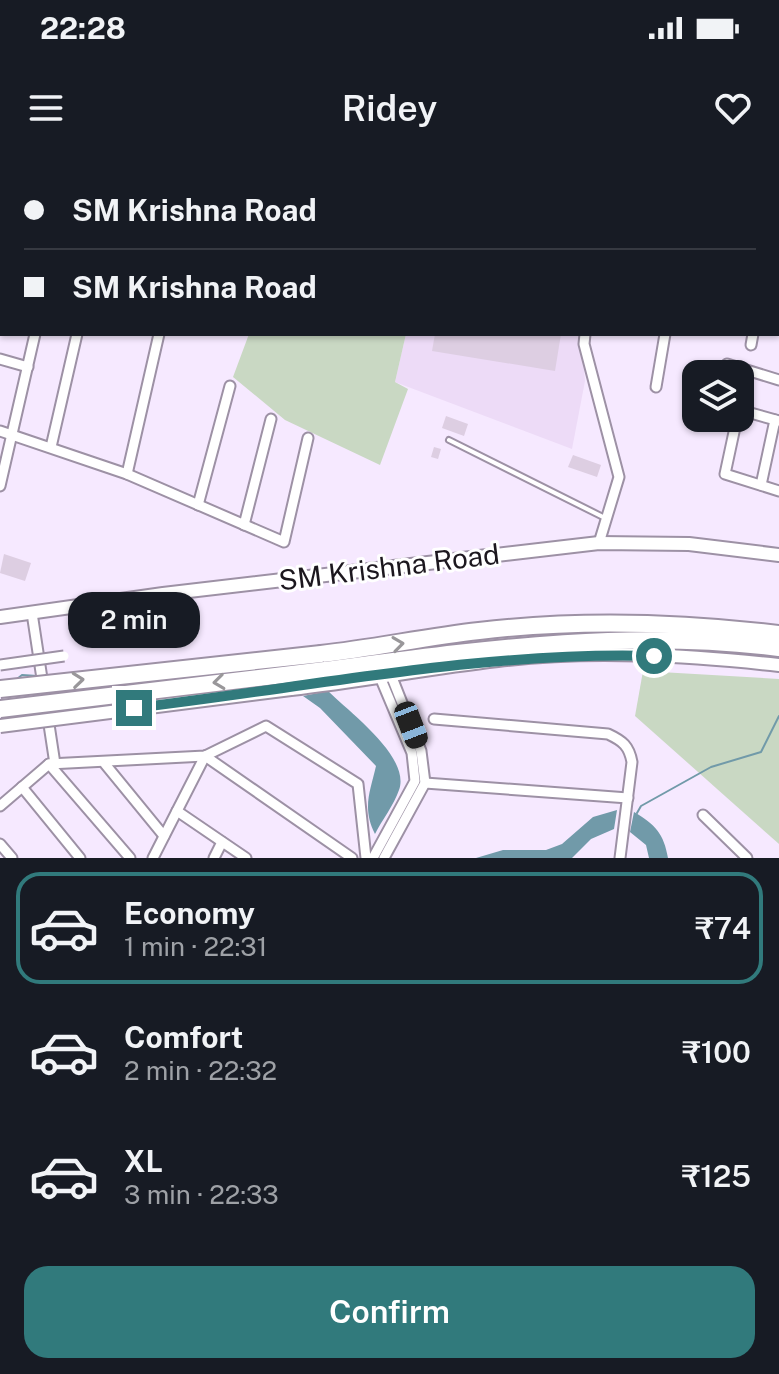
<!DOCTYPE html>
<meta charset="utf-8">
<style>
body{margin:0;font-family:"Public Sans",sans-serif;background:#20242c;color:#f1f3f6;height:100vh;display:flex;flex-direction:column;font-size:30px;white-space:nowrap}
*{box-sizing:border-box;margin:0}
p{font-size:26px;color:#9ea1a6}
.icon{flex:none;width:44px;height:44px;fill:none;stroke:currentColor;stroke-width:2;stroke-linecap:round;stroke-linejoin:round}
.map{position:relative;height:698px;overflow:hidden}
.drawer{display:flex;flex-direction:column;background:#171b24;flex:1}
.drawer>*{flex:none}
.guide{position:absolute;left:0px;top:0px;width:780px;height:176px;box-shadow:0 2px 6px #0004;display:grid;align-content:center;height:176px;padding:0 24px;background:#171b24}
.buttons{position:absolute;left:682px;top:200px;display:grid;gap:16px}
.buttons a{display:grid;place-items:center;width:72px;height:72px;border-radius:16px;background:#171b24;box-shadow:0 2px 6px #0004;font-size:40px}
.end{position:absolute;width:36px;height:36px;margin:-18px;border:10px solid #317a7c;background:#fff;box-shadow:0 0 0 4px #fff}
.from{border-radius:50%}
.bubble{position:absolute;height:56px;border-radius:24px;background:#171b24;box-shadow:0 2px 6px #0004;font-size:26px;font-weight:600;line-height:56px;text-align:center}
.car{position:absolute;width:24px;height:48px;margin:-24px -12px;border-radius:10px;box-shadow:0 0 6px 2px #0007;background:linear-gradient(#222 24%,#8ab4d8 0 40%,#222 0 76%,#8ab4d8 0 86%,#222 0)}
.guide b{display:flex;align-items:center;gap:28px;height:76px;font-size:30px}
.guide b+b{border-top:2px solid #363941}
.guide i{width:20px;height:20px;background:#f1f3f6}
ul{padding:14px 0 0;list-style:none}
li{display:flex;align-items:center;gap:24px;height:112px;margin:0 16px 12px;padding:0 8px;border:4px solid transparent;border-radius:24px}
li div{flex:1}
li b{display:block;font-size:30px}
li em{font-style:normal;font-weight:600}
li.active{border-color:#317a7c}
li>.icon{width:72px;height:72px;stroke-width:1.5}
.cta{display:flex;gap:16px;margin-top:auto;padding:16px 24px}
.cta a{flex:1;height:92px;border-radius:24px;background:#317a7c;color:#fff;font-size:32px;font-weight:600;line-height:92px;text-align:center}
.status{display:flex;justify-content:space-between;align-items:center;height:56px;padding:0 40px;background:#171b24;direction:ltr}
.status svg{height:22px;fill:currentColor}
header{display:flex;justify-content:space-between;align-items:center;height:104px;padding:0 24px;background:#171b24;font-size:36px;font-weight:600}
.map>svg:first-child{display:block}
</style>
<div class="status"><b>22:28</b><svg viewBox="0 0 49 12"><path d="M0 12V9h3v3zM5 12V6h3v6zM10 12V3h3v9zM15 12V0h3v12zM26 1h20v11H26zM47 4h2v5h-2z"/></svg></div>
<header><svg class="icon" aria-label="menu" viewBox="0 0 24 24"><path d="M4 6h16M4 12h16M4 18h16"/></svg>Ridey<svg class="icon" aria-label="heart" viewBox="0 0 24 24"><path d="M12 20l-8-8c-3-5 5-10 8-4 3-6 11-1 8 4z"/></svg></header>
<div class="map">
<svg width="779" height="698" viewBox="0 0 779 698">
<rect width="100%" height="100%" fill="#f6e9ff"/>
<g fill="#eddbf7">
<polygon points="310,0 614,0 309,2"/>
<polygon points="406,174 581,174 585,221 572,289 395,222"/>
</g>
<g fill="#c9d8c3">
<polygon points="249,174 406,174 395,222 408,229 380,305 285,260 233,217"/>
<polygon points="643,511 779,519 779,684 635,556"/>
</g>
<g fill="#719aa9">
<path d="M328,531C349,552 411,597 399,630C394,645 382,660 375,674C362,648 370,632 376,606L320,548L303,536Z"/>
<polygon points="617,650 614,669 591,679 572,698 476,698 503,690 546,690 562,684 593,657"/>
<path d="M634,652C655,664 664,674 668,698H649L646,685L630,672Z"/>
</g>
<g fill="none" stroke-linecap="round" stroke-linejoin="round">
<g stroke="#719aa9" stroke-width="2">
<polyline points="17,519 22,515 37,516"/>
<polyline points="637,653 641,646 711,607 761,592 779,556"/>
</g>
</g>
<g fill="#ddcee2">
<polygon points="435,174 561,174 555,211 432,191"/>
<polygon points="446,256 468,264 464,276 442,268"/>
<polygon points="434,287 441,289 438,299 431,297"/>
<polygon points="573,295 601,305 597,317 568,307"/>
<polygon points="4,394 31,403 25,421 0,413"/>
</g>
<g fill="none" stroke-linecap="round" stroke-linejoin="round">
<g stroke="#9d91a5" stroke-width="8">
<g id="lane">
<polyline points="315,2 316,0"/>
<polyline points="381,2 382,0"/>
<polyline points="442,2 443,0"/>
<polyline points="449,280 605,358"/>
</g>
</g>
<g stroke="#9d91a5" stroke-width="13">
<g id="street">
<polyline points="188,0 192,2"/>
<polyline points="104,1 108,2"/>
<polyline points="36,2 36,0"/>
<polyline points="74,2 74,0"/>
<polyline points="617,2 617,0"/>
<polyline points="659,2 659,0"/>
<polyline points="698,2 698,0"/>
<polyline points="753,2 753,0"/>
<polyline points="778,59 779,54"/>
<polyline points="0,76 2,67"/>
<polyline points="778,107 779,107"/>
<polyline points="0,117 2,118"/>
<polyline points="0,135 2,136"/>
<polyline points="778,153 779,153"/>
<polyline points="585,174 584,184 619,317 599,383"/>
<polyline points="751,185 753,174"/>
<polyline points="0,199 28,207"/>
<polyline points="727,204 779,220"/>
<polyline points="656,227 665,174"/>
<polyline points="740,250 779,261"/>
<polyline points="737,258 725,314 779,331"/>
<polyline points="0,271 127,314 284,382 308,278"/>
<polyline points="51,287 77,174"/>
<polyline points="127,314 159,174"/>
<polyline points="761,325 775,260"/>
<polyline points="0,326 35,174"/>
<polyline points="198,345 230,226"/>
<polyline points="244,365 271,259"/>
<polyline points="32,453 55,604"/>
<path d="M434,559L608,574C623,581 629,586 632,602L620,698"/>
<polyline points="205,596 352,698"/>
<polyline points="49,604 130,698"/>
<polyline points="105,604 164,676"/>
<polyline points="425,623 628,638"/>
<polyline points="22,627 80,698"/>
<polyline points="0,646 49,604 205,596 266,566 358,624 366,698"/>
<polyline points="177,651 246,698"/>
<polyline points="703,655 747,698"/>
<polyline points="0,684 12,698"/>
<polyline points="153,698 205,596"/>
<polyline points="214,698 222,682"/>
<polyline points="373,698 415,621 412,593 380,517"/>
<polyline points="384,698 425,623 421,591 391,515"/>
</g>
</g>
<g stroke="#9d91a5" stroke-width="16">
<g id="secondary">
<polyline points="0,457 163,434 599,383 689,384 779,395"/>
<path d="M291,529C360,521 429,508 498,500C591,489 686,495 779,505"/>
</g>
</g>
<g stroke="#9d91a5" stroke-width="20">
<g id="highway">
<path d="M321,494C374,488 426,477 479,471C579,459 679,462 779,474"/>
<path d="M325,510C477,490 625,468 779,488"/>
</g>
</g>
<use href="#lane" stroke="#fff" stroke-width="4"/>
<use href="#street" stroke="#fff" stroke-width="9"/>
<use href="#secondary" stroke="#fff" stroke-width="12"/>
<use href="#highway" stroke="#fff" stroke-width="16"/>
<g stroke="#9d91a5" stroke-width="13" stroke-linecap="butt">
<polyline id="street-bridge" points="0,505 64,496"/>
</g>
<g stroke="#9d91a5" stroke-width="16" stroke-linecap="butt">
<polyline id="secondary-bridge" points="0,566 291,529"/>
</g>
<g stroke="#9d91a5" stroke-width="20" stroke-linecap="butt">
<g id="highway-bridge">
<polyline points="0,529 321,494"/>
<polyline points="0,549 325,510"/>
</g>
</g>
<use href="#street-bridge" stroke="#fff" stroke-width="9"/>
<use href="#secondary-bridge" stroke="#fff" stroke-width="12"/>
<use href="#highway-bridge" stroke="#fff" stroke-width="16"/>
</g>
<defs><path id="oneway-chevron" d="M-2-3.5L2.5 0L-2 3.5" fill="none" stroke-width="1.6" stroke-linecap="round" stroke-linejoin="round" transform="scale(2)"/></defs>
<g stroke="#99979a">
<use href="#oneway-chevron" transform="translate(398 484) rotate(-8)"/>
<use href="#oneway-chevron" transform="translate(78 520) rotate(-6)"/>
<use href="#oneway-chevron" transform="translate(219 522) rotate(173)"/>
</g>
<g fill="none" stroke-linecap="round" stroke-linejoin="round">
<path stroke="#317a7c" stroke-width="10" d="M134,548C306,528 481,491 654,496"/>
</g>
<g text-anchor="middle" stroke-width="6" stroke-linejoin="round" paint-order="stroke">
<g font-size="28" fill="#1c171e" stroke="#fff">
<text transform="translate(389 407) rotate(-7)" y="10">SM Krishna Road</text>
</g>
</g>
</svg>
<div class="buttons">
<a><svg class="icon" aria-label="layers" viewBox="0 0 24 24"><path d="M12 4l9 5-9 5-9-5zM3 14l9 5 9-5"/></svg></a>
</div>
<i class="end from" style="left:654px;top:496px"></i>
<i class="end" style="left:134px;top:548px"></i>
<div class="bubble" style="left:68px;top:432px;width:132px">2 min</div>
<i class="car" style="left:411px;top:565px;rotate:159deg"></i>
<div class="guide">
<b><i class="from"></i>SM Krishna Road</b>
<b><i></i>SM Krishna Road</b>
</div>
</div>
<section class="drawer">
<ul>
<li class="active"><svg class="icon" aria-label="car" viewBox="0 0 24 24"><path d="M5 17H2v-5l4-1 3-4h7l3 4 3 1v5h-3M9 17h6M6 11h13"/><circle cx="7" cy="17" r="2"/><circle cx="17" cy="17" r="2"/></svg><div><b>Economy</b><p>1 min · 22:31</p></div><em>₹74</em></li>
<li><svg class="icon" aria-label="car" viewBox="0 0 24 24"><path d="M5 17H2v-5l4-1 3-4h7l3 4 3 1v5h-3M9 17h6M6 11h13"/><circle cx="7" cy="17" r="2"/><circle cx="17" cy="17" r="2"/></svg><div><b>Comfort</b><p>2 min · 22:32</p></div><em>₹100</em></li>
<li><svg class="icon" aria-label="car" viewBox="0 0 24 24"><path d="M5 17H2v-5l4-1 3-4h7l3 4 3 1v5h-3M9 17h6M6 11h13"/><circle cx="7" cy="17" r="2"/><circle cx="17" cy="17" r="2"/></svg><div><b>XL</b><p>3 min · 22:33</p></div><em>₹125</em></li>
</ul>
<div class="cta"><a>Confirm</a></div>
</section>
